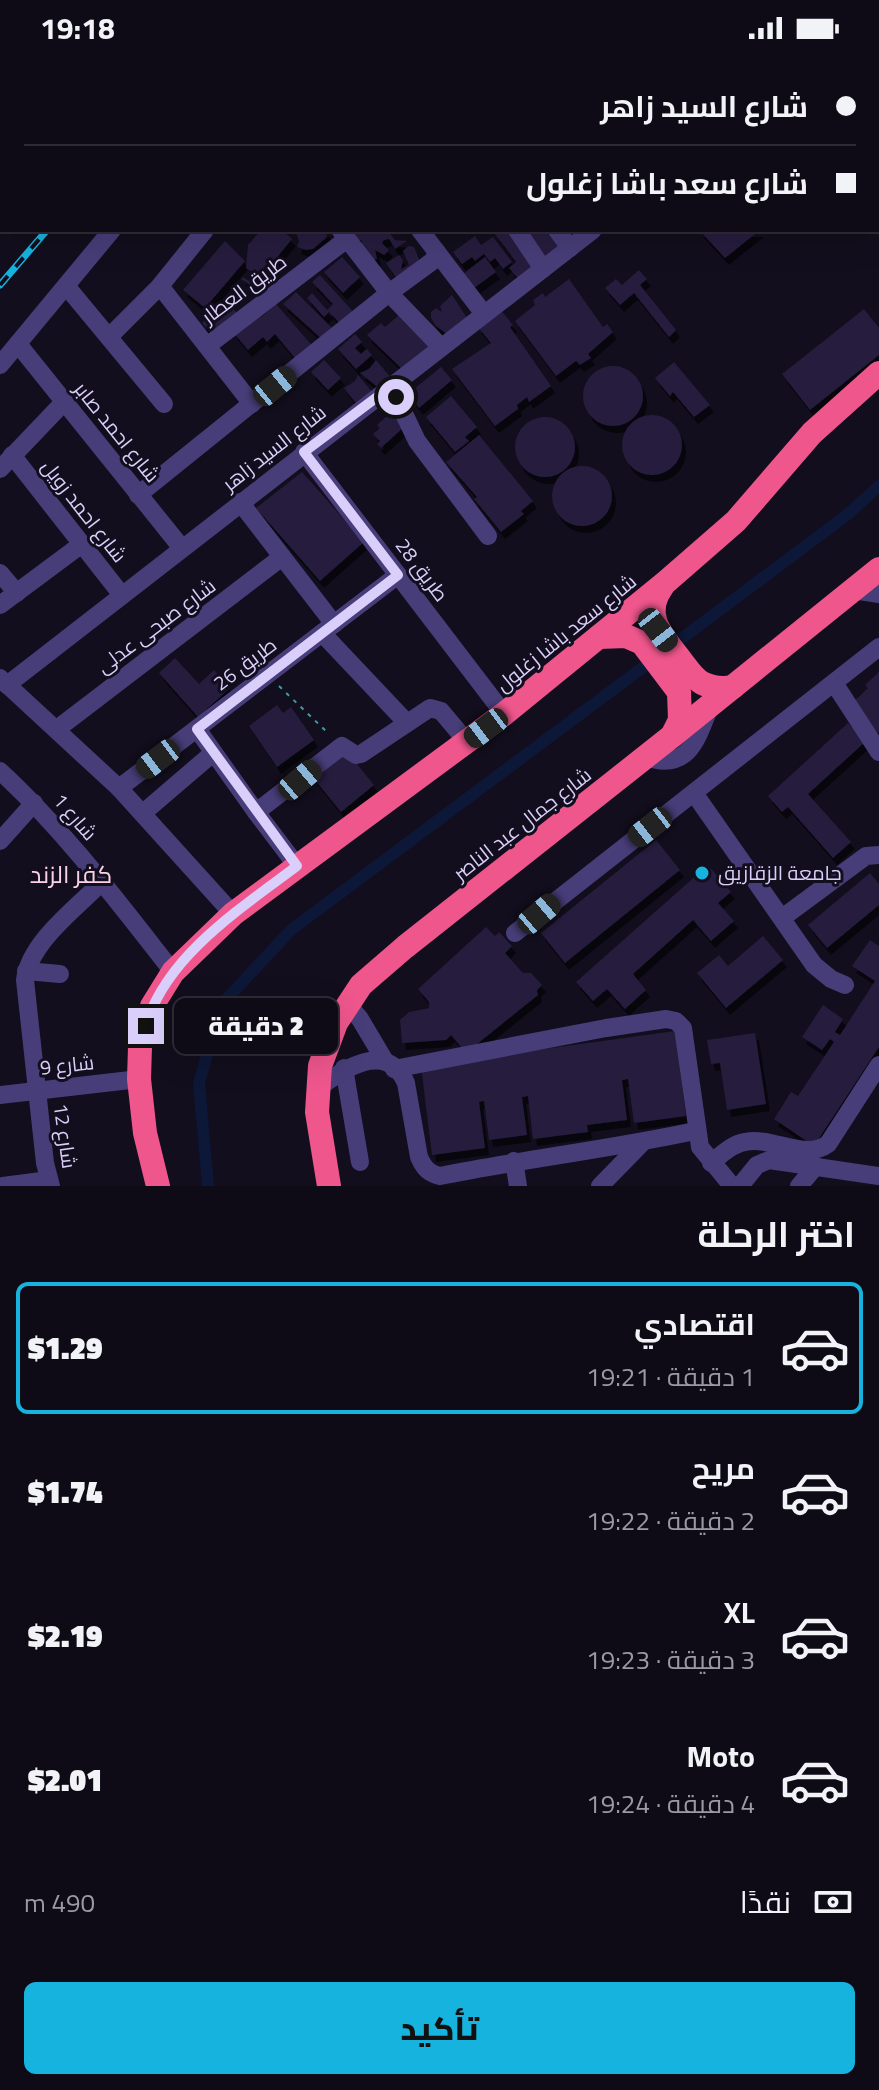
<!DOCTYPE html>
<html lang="ar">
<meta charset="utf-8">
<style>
body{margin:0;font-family:"Titillium Web",Cairo,sans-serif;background:#1c1823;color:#f1f3f6;direction:rtl;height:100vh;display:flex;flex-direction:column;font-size:30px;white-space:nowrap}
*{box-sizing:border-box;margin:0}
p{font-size:26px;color:#9b9aa1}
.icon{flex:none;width:44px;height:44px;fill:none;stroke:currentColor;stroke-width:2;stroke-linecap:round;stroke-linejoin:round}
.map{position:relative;height:1130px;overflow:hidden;direction:ltr}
.panel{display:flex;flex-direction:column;background:#0e0a16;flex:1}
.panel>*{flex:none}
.guide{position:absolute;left:0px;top:0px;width:880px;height:176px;box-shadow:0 8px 32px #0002,0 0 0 2px #2e2b35;direction:rtl;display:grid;align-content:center;height:176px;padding:0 24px;background:#0e0a16}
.end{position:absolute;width:36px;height:36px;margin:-18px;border:10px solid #d9cffa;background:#111;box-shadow:0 0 0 4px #111}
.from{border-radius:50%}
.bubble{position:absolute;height:56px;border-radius:12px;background:#0e0a16;box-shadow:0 8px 32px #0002,0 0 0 2px #2e2b35;font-size:26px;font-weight:800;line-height:56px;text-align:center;direction:rtl}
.car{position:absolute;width:24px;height:48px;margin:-24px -12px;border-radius:10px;box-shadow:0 0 6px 2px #0007;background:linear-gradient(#222 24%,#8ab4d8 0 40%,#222 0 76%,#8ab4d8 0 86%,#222 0)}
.guide b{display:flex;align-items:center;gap:28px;height:76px;font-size:30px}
.guide b+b{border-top:2px solid #2e2b35}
.guide i{width:20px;height:20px;background:#f1f3f6}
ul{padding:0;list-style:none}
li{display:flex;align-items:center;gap:24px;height:132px;margin:0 16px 12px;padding:0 8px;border:4px solid transparent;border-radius:12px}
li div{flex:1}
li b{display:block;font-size:30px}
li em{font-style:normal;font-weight:800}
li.on{border-color:#16b3df}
li>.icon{width:72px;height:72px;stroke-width:1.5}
h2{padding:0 24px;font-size:36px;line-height:96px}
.pay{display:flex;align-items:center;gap:20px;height:88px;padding:0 24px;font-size:30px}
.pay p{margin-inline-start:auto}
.primary-button{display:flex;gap:16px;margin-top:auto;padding:16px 24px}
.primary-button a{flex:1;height:92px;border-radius:12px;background:#16b3df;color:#111;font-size:32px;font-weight:800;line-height:92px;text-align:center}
.status{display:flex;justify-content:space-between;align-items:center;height:56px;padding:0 40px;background:#0e0a16;direction:ltr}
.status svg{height:22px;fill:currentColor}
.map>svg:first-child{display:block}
</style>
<div class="status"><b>19:18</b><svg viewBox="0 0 49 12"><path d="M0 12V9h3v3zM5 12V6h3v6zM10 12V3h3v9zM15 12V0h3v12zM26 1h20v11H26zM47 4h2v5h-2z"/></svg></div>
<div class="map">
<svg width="879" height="1130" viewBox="0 0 879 1130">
<defs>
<filter id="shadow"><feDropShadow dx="4" dy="7" stdDeviation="0" flood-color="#0009"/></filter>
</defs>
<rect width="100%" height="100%" fill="#120e1d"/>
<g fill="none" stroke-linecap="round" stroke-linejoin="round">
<polyline stroke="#0d1737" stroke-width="12" points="208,1130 199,1027 222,948 291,874 847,459 879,430"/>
</g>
<g fill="#261c3c" filter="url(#shadow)">
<polygon points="261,174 282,174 292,183 253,231 241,223 243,221 252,227 257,219 246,212 248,189"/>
<polygon points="295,174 326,174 327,181 313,193 306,194 297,191 299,185"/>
<polygon points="340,174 387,174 395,184 407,185 395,193 389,183 384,184 382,187 389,194 384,199 375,194 377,203 368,205 360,194 362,185"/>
<polygon points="498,174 506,174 536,212 520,225 509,212 516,206 494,177"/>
<polygon points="519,174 551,174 565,193 543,208"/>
<polygon points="699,174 760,174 725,202"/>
<polygon points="475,180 481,189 493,181 512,206 503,213 495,202 490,206 484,198 475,205 472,201 462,208 453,196"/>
<polygon points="225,185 245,205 205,252 183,234"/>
<polygon points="408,190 414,191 422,210 399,226 386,207 399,199 403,204 401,213 409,209 403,195"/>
<polygon points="342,201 360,221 343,237 324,216"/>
<polygon points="485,201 496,216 474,232 463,218"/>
<polygon points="639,214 647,223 640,229 676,274 669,281 634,237 620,249 605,232 616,223 622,229"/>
<polygon points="320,219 357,260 344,272 329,256 324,261 307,242 312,237 327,254 333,248 312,226"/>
<polygon points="569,223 603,271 607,268 613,276 588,298 591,302 580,309 576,305 556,320 515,265 535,249 533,244 543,237 545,241"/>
<polygon points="296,236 334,274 324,285 283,248"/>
<polygon points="452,239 469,265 448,279 436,270 431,262 431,256 436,252 442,256 440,250"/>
<polygon points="226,245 237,257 213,279 202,267"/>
<polygon points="276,248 315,293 299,307 275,278 267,286 263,281 248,294 232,275 255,255 261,261"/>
<polygon points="499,252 513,269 510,271 551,330 529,346 527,341 517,349 518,353 495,370 452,313 491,287 477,270"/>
<polygon points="864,253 879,272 879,299 810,354 782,318"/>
<polygon points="400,258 432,294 405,316 367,279 381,267 385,271"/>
<polygon points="355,278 362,286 355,292 361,298 367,293 372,299 356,313 338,293"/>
<polygon points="324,304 341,322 328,334 311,316"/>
<polygon points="376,304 392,323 380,333 360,317 369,313"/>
<polygon points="674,306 710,349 694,361 673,336 670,340 655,322"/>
<circle cx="613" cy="340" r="30"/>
<polygon points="441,311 452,324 419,352 408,338"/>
<polygon points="358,319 373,337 358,350 344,332 355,325"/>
<polygon points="451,340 477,371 465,381 469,385 455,396 426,361"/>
<polygon points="391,356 404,371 381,392 377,388 380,385 373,378 380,372 377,369"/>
<circle cx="652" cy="389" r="30"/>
<circle cx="545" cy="391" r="30"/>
<polygon points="479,379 533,445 521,455 524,458 501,476 474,443 477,441 446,406"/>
<circle cx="582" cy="440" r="30"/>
<polygon points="302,416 364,486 320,525 256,452"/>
<polygon points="175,602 199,628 214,614 230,632 198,661 159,617"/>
<polygon points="879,616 879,678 851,648 868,632 865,629"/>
<polygon points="277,649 283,657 291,651 314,684 277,711 249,670"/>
<polygon points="848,667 865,686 808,738 851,786 833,802 788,751 782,756 768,740"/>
<polygon points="344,692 374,729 341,756 311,719"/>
<polygon points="656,784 680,814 565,907 541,877"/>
<polygon points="708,809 731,836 718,847 734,865 711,885 693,864 633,918 646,934 625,953 607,933 593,945 576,926"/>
<polygon points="870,817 879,828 879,849 827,892 808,869"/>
<polygon points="486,871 495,880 499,876 512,890 505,897 523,917 531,917 542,929 537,934 538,939 466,997 451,979 446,984 402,987 400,964 409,956 429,952 429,946 418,933"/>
<polygon points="763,880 783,904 726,952 697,917 719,899 728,910"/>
<polygon points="870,884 879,890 879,991 814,1090 774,1063 791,1036 798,1040 834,986 830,983 822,994 802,981 823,949 843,963 835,976 840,979 875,925 852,910"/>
<polygon points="675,975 686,1060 634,1067 628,1023 622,1024 627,1064 587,1069 588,1076 533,1083 528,1040 522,1041 527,1079 489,1084 484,1045 479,1046 485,1092 432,1099 421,1010"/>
<polygon points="755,977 766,1048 727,1054 720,1007 711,1008 707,984"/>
</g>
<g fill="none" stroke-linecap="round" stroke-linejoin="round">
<g stroke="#399ea4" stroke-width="2" stroke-dasharray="4 6" stroke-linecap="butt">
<polyline points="474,174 475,175"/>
<polyline points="279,630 329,678"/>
</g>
<g stroke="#473d78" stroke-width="18">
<polyline points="395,0 397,2"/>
<polyline points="577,0 579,2"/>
<polyline points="636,0 638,2"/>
<polyline points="258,2 260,0"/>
<polyline points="360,2 362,0"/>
<polyline points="482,2 484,0"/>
<polyline points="609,2 611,0"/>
<polyline points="517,174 543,213"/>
<polyline points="557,174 570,192"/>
<polyline points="341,175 389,237 441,291"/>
<polyline points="436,195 484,258"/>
<polyline points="160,230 252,348"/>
<polyline points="67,231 164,348"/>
<polyline points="109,281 160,230 205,174"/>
<polyline points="18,288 181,491"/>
<polyline points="207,290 347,183"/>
<polyline points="0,309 112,174"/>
<polyline points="389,332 396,341 417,385 488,480"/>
<polyline points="304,396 504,658"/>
<polyline points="12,399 121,538"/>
<polyline points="0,413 64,346"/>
<polyline points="138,439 389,237 434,204 436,195 420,174"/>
<polyline points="240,446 334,568"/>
<polyline points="0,517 17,537"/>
<polyline points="853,534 879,538"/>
<polyline points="0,549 82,488"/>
<polyline points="322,577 407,667"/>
<polyline points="0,622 119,732 233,858"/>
<polyline points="834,627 879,696"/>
<polyline points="7,629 593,174"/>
<polyline points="57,673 282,501"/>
<polyline points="197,673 256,756 342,690 356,699 361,698 430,652 441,655 467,686"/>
<path d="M645,701C689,716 697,683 710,650"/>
<path d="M0,715C65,775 118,846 173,916"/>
<polyline points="119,732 398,519"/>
<polyline points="694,737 814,909 831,923 845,929"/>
<polyline points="256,756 297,810"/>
<polyline points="143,757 213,697"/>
<polyline points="0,785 34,747"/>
<polyline points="782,862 866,800 879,799"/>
<polyline points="515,877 879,591"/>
<polyline points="26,915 60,918"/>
<polyline points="347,947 360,963 385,1005"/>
<polyline points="344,1012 360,1106"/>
<polyline points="394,1013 606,972 666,963 676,965 683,972 700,1091 732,1130"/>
<path d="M317,1033C342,1014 386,983 406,1027L419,1101C424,1112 428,1117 440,1120C525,1103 611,1093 695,1075"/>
<polyline points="0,1039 139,1023"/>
<polyline points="514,1105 518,1130"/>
<path d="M711,1107C721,1099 732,1088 745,1086C772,1080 805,1105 828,1088L879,1009"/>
<polyline points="3,1130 49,1124"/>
<path d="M51,1130L45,1107L25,924C29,887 76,852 102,826"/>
<polyline points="600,1130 643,1086"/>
<polyline points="740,1130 757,1109 769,1104 879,1120"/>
<polyline points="799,1130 816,1110"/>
</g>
<g stroke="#ee568c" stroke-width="24">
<path d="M662,531C641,559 663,581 680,603C687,612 693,622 702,627C712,632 722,633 733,631"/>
<polyline points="599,581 626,580 642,587 679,636 680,664 672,680"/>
<polyline points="158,1130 145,1077 139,1023 140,991 152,950 173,916 233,858 504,658 666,526 736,465 812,377 879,317"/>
<polyline points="329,1130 317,1056 320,1010 336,967 361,929 405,891 672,680 879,513"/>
</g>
<g stroke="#16b3df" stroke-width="7">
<g id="rail">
<polyline points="194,2 196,0"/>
<polyline points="0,229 47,174"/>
</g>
</g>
<use href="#rail" stroke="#120e1d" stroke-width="4" stroke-dasharray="12" stroke-linecap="butt"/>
</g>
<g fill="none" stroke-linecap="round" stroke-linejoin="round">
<path stroke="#d9cffa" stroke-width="10" d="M146,970C165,901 241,852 297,810L197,673L398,519L304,396L389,332L396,341"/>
</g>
<circle fill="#16b3df" stroke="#120e1d" stroke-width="3" cx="702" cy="817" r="8"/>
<g text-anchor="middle" stroke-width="6" stroke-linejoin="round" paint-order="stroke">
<g font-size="20" fill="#d9cffa" stroke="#120e1d">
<text transform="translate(244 233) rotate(-37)" y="7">طريق العطار</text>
<text transform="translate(117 376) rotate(51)" y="7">شارع احمد صابر</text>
<text transform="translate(274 392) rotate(-38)" y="7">شارع السيد زاهر</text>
<text transform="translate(84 455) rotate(52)" y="7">شارع احمد زويل</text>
<text transform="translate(422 514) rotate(53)" y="7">طريق 28</text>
<text transform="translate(156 570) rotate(-37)" y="7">شارع صبحى عدلى</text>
<text transform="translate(566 577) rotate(-39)" y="7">شارع سعد باشا زغلول</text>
<text transform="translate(245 608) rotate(-37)" y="7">طريق 26</text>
<text transform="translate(75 761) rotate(49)" y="7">شارع 1</text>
<text transform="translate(522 768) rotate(-38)" y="7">شارع جمال عبد الناصر</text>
<text transform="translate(67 1009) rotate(-6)" y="7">شارع 9</text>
<text transform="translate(65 1080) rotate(82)" y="7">شارع 12</text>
</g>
<g font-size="20" fill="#d9cffa" stroke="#120e1d" text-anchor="start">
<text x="718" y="824">جامعة الزقازيق</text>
</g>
<g font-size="24" fill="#fad1e6" stroke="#120e1d">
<text x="71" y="827">كفر الزند</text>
</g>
</g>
</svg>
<i class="end from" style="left:396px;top:341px"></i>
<i class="end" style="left:146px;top:970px"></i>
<div class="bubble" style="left:174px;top:942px;width:164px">2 دقيقة</div>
<i class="car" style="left:275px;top:330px;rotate:51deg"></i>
<i class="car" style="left:658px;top:574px;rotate:142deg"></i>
<i class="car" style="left:486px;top:672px;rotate:233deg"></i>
<i class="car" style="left:158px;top:703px;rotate:233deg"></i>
<i class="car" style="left:300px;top:724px;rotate:50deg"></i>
<i class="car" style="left:650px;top:771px;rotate:232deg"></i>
<i class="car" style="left:539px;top:858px;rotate:50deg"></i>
<div class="guide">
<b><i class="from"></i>شارع السيد زاهر</b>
<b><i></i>شارع سعد باشا زغلول</b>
</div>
</div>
<section class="panel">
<h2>اختر الرحلة</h2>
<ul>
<li class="on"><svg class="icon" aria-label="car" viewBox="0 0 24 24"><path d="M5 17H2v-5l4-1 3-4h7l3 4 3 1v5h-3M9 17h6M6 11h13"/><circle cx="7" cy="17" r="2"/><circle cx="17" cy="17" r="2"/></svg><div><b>اقتصادي</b><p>1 دقيقة · 19:21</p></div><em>$1.29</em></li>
<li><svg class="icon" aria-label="car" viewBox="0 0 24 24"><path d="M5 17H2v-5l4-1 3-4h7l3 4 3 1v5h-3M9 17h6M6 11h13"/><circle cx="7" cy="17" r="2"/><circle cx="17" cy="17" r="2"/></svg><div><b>مريح</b><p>2 دقيقة · 19:22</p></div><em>$1.74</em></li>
<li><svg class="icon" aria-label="car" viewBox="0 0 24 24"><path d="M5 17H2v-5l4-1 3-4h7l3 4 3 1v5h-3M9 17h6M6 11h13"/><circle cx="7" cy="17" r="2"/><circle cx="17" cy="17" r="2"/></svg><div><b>XL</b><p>3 دقيقة · 19:23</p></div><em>$2.19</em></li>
<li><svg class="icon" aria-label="car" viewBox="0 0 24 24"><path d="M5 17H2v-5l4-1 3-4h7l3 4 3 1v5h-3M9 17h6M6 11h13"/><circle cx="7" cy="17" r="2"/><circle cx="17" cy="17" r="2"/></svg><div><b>Moto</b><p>4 دقيقة · 19:24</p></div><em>$2.01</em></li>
</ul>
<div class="pay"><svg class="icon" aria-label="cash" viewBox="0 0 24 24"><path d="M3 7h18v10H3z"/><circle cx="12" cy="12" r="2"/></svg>نقدًا<p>490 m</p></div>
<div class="primary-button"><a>تأكيد</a></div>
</section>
